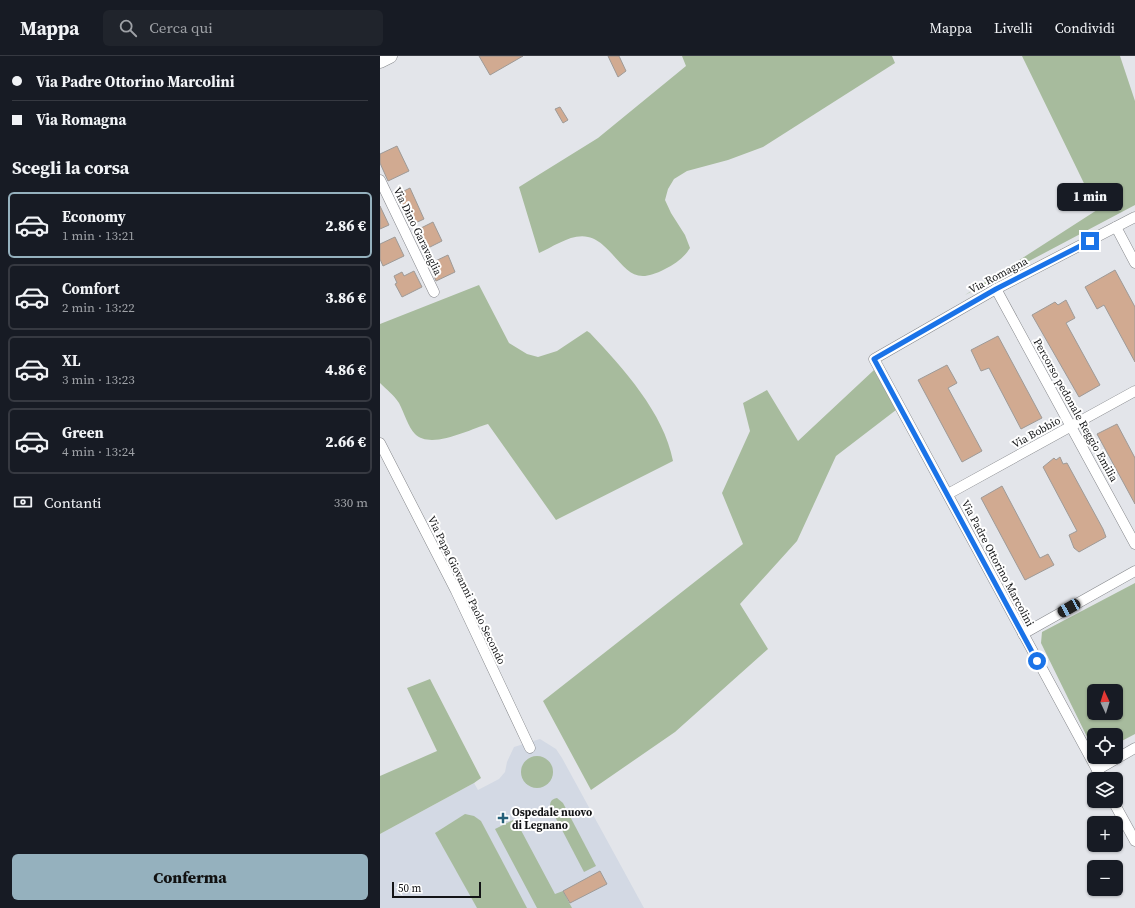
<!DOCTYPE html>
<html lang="it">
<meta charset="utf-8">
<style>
body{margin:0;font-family:"Source Serif 4",serif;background:#20242c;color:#f1f3f6;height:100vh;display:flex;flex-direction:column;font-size:15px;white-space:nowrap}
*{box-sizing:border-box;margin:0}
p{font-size:13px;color:#9ea1a6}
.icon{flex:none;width:22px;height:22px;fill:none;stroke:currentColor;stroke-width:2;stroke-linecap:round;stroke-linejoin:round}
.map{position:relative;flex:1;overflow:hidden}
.details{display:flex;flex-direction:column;background:#171b24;width:380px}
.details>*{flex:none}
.banner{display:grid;align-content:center;height:88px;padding:0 12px;background:#171b24}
.needle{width:26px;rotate:356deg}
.buttons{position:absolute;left:707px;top:628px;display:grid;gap:8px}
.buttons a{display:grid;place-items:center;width:36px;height:36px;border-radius:6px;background:#171b24;box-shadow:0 1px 3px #0004;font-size:20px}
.scale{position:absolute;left:12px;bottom:10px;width:89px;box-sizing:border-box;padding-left:4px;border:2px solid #131416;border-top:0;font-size:11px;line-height:14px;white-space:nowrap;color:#131416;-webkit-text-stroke:3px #fff;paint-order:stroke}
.end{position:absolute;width:18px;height:18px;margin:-9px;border:5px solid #1a73e8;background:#fff;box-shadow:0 0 0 2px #fff}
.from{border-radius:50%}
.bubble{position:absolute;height:28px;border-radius:6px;background:#171b24;box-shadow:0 1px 3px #0004;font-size:13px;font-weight:800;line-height:28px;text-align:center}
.car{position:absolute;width:12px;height:24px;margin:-12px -6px;border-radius:5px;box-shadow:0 0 3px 1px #0007;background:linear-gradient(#222 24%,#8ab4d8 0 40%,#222 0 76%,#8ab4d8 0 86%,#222 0)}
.banner b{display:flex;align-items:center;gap:14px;height:38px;font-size:15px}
.banner b+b{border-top:1px solid #363941}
.banner i{width:10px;height:10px;background:#f1f3f6}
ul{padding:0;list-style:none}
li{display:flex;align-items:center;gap:12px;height:66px;margin:0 8px 6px;padding:0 4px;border:2px solid #363941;border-radius:6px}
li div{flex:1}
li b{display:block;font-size:15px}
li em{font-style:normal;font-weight:800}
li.on{border-color:#95b1be}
li>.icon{width:36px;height:36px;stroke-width:1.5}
h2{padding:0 12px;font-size:18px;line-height:48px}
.pay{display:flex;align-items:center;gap:10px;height:44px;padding:0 12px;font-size:15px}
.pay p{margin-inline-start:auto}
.action{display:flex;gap:8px;margin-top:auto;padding:8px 12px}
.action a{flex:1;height:46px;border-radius:6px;background:#95b1be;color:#111;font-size:16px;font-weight:800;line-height:46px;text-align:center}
header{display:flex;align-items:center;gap:24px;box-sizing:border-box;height:56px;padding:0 20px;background:#171b24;border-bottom:1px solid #363941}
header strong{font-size:19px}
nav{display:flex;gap:22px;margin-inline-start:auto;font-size:14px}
.search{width:280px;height:36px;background:#20242c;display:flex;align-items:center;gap:10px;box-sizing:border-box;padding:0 14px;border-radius:6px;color:#9ea1a6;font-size:15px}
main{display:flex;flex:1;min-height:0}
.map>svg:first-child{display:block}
</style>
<header>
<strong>Mappa</strong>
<div class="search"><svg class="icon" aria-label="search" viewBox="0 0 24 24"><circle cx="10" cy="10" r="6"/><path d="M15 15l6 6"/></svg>Cerca qui</div>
<nav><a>Mappa</a><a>Livelli</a><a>Condividi</a></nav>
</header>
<main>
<section class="details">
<div class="banner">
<b><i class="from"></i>Via Padre Ottorino Marcolini</b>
<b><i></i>Via Romagna</b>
</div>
<h2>Scegli la corsa</h2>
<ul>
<li class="on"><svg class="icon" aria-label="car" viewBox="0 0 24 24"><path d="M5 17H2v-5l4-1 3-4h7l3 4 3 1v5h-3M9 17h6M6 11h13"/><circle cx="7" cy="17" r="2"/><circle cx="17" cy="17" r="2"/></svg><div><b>Economy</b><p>1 min · 13:21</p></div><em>2.86 €</em></li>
<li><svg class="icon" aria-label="car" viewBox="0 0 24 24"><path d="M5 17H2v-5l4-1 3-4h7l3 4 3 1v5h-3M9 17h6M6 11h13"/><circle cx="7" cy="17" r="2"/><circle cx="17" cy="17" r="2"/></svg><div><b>Comfort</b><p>2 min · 13:22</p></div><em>3.86 €</em></li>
<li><svg class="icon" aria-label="car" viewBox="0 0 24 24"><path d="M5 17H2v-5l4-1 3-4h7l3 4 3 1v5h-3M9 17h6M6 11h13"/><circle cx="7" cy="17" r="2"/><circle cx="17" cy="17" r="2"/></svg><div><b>XL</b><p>3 min · 13:23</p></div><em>4.86 €</em></li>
<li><svg class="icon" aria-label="car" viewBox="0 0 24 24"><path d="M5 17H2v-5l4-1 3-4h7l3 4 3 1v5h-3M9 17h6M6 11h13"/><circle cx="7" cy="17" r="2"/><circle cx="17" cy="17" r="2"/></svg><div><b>Green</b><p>4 min · 13:24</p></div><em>2.66 €</em></li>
</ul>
<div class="pay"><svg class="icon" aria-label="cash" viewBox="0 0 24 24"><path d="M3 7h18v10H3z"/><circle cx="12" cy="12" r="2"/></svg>Contanti<p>330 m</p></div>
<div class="action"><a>Conferma</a></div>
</section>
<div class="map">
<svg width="755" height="852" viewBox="0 0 755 852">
<rect width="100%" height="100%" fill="#e3e5ea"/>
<polygon fill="#d3d9e4" points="160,683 176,693 182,702 264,852 0,852 0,778 94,727 98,734 119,723 125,716 127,706 134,691"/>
<g fill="#a7bb9d" fill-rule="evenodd">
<path d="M302,0H512L515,7L383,91L348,104L307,115L294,123L288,133L285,144L291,157L305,179L310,192C304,202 295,208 285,213C251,231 247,211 224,190C220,186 214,182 208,181C192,177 173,191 159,197L139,131L218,82L306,10Z"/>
<polygon points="642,0 740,0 755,45 755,149 585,239 717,154"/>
<path d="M99,229L129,287L147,298L158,301L177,295L207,275L210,277C243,312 284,357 293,405L176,464L108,368C90,373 51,394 35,378C28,371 24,356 19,347C14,339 7,334 0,327V268Z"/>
<polygon points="494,314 516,354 456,400 417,485 360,548 388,593 295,676 211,734 163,645 363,488 342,437 370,375 363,347 387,334 418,385"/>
<path d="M755,527V678L736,688V679H714V691H712L661,587L662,576ZM714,635H736V657H714Z"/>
<polygon points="50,623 101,722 94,727 0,778 0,720 57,695 27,632"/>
<circle cx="157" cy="716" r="16"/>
<path d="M177,742L183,747L216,810L204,816L170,751C170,746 171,743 177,742Z"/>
<polygon points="85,758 94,760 101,765 147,852 97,852 55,777"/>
<polygon points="135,763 175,838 183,835 192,852 157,852 115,773"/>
</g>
<g fill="#d1aa91" stroke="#9e9a97">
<polygon points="99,0 143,0 110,19"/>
<polygon points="228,0 239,0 246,15 238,21"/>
<polygon points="180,51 188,64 183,67 175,53"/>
<polygon points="17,90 29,115 8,125 0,107 0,98"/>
<polygon points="30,132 44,163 31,169 16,139"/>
<polygon points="0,150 9,169 0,173"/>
<polygon points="53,166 62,185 42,195 33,176"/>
<polygon points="15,181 24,200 3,210 0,203 0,188"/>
<polygon points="68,199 75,216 56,225 49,208"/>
<polygon points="735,214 755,251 755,306 724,249 717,253 705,231"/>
<polygon points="34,215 42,231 22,241 15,228 17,227 14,220 22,216 24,220"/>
<polygon points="686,244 695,262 686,267 720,329 699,341 652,259 675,246 678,249"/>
<polygon points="618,280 662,362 641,373 609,312 601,315 591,294"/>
<polygon points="567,309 577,327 568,332 602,395 582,406 538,324"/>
<polygon points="737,368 755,402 755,448 717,378"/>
<polygon points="680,401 683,408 687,407 723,473 726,481 699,496 694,492 689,479 697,475 663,411 674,402 676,404"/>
<polygon points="622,430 660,502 668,498 674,509 645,524 601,442"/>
<polygon points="220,815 227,828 190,847 183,835"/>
</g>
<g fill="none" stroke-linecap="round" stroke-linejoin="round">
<g stroke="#84868a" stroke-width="11">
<g id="street">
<polyline points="0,124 54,236"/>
<polyline points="736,171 755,207"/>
<polyline points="616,233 755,488"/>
<polyline points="0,387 76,535 150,692"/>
<polyline points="568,438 755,335"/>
<polyline points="643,578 755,515"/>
<polyline points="717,714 755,692"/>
<polyline points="722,723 494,303 616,233 755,161"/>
<polyline points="733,745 755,785"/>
</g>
</g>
<g stroke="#84868a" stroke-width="15">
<polyline id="secondary" points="0,5 10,0"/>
</g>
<use href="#street" stroke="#fff" stroke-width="10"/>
<use href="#secondary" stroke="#fff" stroke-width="14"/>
</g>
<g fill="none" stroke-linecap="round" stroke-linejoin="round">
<polyline stroke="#1a73e8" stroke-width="5" points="657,605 494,303 616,233 710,185"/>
</g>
<path fill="#256079" stroke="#fff" stroke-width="1.5" d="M121 756h4v4h4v4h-4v4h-4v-4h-4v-4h4z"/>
<g text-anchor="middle" stroke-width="4" stroke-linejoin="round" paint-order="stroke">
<g font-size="11" fill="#131416" stroke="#fff">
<text transform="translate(38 175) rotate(64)" y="4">Via Dino Garavaglia</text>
<text transform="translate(618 219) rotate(-28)" y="4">Via Romagna</text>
<text transform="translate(696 354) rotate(61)" y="4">Percorso pedonale Reggio Emilia</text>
<text transform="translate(656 376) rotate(-29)" y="4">Via Bobbio</text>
<text transform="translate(618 507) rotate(62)" y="4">Via Padre Ottorino Marcolini</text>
<text transform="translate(87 534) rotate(64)" y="4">Via Papa Giovanni Paolo Secondo</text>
</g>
<g font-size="11" font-weight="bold" fill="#131416" stroke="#fff" text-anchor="start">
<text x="132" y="760">Ospedale nuovo<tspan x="132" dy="13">di Legnano</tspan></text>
</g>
</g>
</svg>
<div class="buttons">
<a><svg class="needle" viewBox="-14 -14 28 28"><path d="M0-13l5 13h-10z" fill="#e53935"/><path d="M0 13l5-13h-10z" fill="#9ea1a6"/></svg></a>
<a><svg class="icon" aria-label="locate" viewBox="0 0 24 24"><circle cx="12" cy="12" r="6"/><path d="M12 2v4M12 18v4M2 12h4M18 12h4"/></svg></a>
<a><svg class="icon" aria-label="layers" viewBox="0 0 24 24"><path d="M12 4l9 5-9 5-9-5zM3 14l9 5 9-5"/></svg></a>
<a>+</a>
<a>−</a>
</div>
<div class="scale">50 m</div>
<i class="end from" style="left:657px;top:605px"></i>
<i class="end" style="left:710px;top:185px"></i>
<div class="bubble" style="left:677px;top:127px;width:66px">1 min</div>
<i class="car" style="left:689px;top:552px;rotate:241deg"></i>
</div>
</main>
